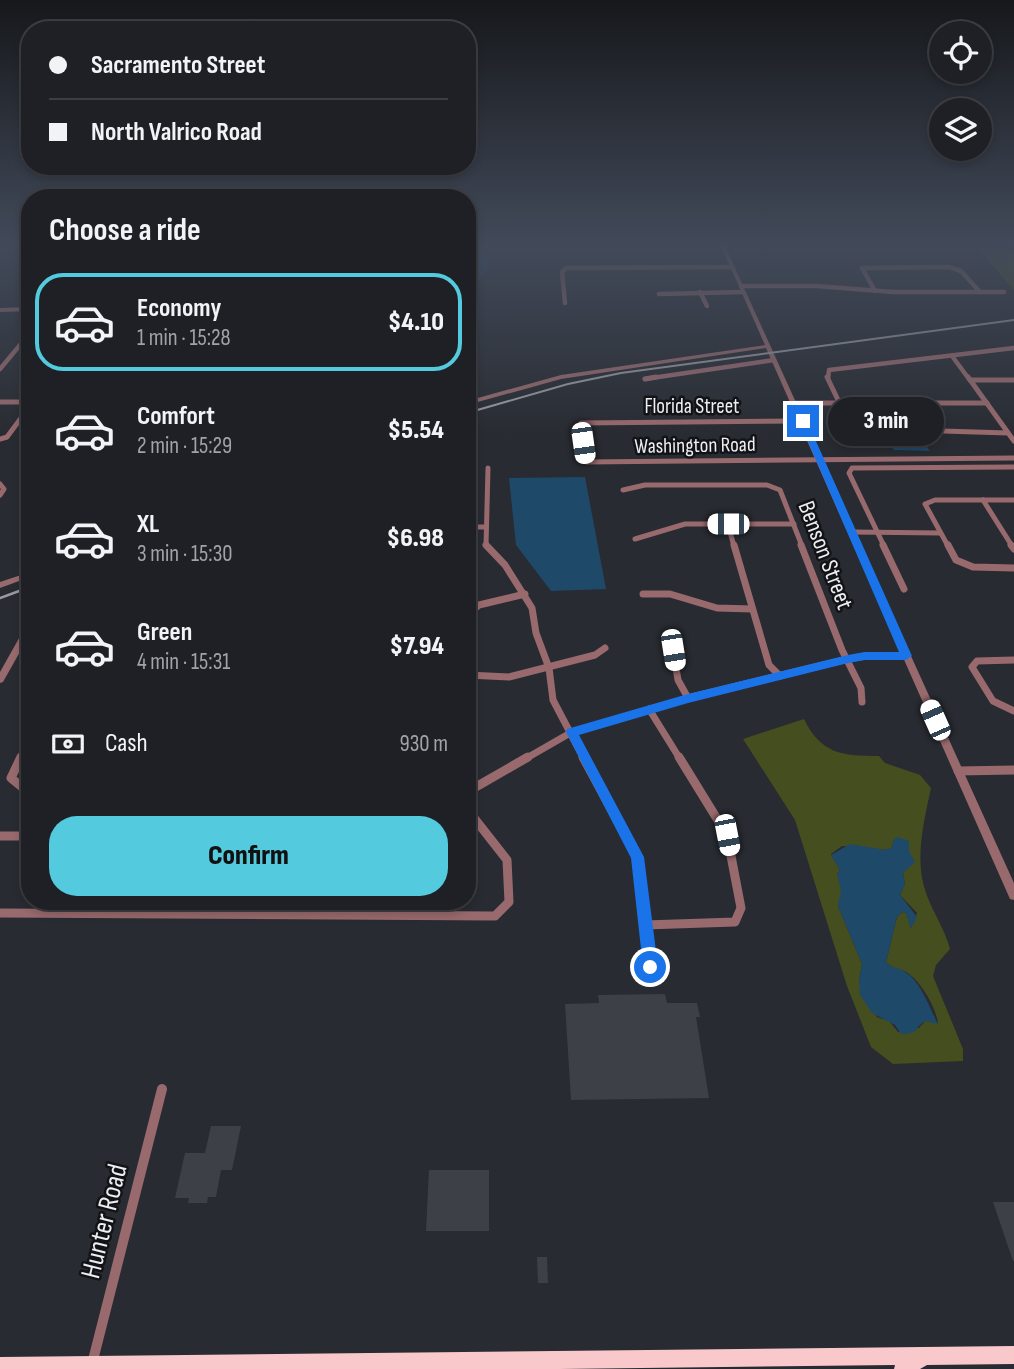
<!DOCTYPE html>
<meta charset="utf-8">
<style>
body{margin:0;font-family:"Sofia Sans Condensed",sans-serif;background:#2b2d32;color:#f1f3f6;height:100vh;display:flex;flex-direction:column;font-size:26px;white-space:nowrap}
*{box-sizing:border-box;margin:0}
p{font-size:23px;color:#a1a3a7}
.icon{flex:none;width:38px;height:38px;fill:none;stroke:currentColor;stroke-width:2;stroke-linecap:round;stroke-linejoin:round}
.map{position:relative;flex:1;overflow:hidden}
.sheet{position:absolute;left:21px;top:189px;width:455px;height:721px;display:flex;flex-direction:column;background:#1e2025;border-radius:28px;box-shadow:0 4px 10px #0003,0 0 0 2px #3c3e42}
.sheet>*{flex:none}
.hud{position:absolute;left:21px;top:21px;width:455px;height:154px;border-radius:28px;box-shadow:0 4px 10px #0003,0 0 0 2px #3c3e42;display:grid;align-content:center;height:154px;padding:0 28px;background:#1e2025}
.buttons{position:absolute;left:929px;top:21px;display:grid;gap:14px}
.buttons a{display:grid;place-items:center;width:63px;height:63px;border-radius:50%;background:#1e2025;box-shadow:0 4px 10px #0003,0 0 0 2px #3c3e42;font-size:35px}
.end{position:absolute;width:32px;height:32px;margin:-16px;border:9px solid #1a73e8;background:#fff;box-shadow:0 0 0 4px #fff}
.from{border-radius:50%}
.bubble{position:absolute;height:49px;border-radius:24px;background:#1e2025;box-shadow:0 4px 10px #0003,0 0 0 2px #3c3e42;font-size:23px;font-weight:800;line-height:49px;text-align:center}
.car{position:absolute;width:21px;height:42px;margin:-21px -10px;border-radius:9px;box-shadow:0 0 5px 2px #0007;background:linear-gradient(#fff 24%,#345 0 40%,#fff 0 76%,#345 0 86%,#fff 0)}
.hud b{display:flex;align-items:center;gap:24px;height:66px;font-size:26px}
.hud b+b{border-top:2px solid #3c3e42}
.hud i{width:18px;height:18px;background:#f1f3f6}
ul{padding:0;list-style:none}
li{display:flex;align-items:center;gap:21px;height:98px;margin:0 14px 10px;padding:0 14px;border:4px solid transparent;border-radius:28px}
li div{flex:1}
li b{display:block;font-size:26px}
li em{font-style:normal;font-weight:800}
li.current{border-color:#54cade}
li>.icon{width:63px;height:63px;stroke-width:1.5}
h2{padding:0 28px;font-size:32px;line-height:84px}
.pay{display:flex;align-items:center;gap:18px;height:77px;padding:0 28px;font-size:26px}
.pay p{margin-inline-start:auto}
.action{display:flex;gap:14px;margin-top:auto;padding:14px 28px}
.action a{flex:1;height:80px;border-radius:28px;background:#54cade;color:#111;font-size:28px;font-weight:800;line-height:80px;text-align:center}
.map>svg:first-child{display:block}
</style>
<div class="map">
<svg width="1014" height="1369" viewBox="0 0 1014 1369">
<rect width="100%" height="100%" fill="#282b31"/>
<g fill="#454e1e" fill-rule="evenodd">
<polygon points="979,249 1014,250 1014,290 980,251"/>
<path d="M804,719C821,754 842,756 879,756L885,763L920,775L931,788C924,821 914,860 926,893C933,913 944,927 950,949L936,965L933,976L963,1049V1061L893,1064L871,1047L847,986L795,820L743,739ZM894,839L908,866L903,873L905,884L900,895L917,913L911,928L906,913L902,912L897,917L886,962C892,969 899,968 906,972C920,980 936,1007 938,1023L925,1021L919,1028L898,1032L889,1021L877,1017L859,981L862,964L838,906L842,891L837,874L840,870L831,854L842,846L886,850L892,847Z"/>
</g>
<g fill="#1f4968">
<path d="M467,246H483C491,268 488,275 469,288L470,292L467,295Z"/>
<polygon points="878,409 887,410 902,434 920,438 930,451 894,450 875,418"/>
<polygon points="585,477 606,589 551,591 516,545 509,478"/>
<path d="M898,837L909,841V851L915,862L903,873L905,884L900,895L917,917L911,928L906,913L902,912L897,917L886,962C892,969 899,967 905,972C921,981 930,1009 938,1024L925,1021C913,1029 920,1034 901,1034L895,1025L872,1013L860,995L859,981L862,964L838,906L841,891L837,874L840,870L831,855L850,844L886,850L892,847L894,839Z"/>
</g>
<g fill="#3d4046">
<polygon points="665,994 667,1003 697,1003 700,1017 696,1017 709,1098 571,1100 565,1004 599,1003 598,995"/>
<polygon points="211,1126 241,1126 232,1170 221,1170 216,1197 208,1197 207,1203 188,1203 189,1198 175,1198 185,1153 205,1153"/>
<polygon points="429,1170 489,1170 489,1231 426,1231"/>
<polygon points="993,1202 1014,1202 1014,1261 1013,1261"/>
<polygon points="537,1257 547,1257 548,1283 538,1283"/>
</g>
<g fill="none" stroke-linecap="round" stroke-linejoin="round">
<g stroke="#986a6d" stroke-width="4.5">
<polyline points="741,286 817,286 893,292 1004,292"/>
<polyline points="875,291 862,268 949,267 961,271 980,292"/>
<polyline points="700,292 707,306"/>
<polyline points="659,294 743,292"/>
<polyline points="565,303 562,272 566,268 732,267"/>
<polyline points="952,356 969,379"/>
<polyline points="467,366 473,366 475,324"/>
<polyline points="0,369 30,333"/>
<polyline points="645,379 774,360"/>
<polyline points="828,379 829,370 1014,348"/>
</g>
<g stroke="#986a6d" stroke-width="5">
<polyline points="827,377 839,402"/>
<polyline points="968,377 1014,441"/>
<polyline points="645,379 656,377"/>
<polyline points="970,380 1014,380"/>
<polyline points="0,402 30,402"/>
<polyline points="794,403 987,403"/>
<polyline points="893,403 910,430 1008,433"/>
<polyline points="803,421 581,423 586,462 1014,458"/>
<polyline points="0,439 7,437 30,406"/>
<polyline points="0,484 4,489 0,495"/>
<polyline points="623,490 645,485 767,485 780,490 802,546"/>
<polyline points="983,500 1012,546"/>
<polyline points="728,525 734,546"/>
<polyline points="467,527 485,527"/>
<polyline points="853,532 940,533"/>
<polyline points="635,539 685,524 794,524"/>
<polyline points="486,546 488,468"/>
<polyline points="884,546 849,473 852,468 1014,467"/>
<polyline points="948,546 925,504 935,500 1014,500"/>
</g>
<g stroke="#986a6d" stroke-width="7">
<polyline points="486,545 505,565 532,608 536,633 549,668 553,700 584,759"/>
<polyline points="734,545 769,665 780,676"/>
<polyline points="801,545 842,650 861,688 862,702"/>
<polyline points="883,545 904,589"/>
<polyline points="948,545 956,560 973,567 1014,568"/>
<polyline points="1011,545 1014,549"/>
<polyline points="643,594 670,594 717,608 752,609"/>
<polyline points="469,614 479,605 525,594"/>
<polyline points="673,650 678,680 688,698"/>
<polyline points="1014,660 977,661 972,667 993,701 1014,711"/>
<polyline points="467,675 509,677 595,655 605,648"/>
<polyline points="649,709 680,759"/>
<polyline points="20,759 30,737"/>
<polyline points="525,759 572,732 688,698 848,659 865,656 906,656"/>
</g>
<g stroke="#986a6d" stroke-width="9">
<polyline points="21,757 11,778 22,787 30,787"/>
<polyline points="583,757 637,857 650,967"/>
<polyline points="958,771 1014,770"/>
<polyline points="467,792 528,757"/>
<polyline points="0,836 30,836"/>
<polyline points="0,913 495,916 509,902 507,860 467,809"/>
<polyline points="645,925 735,922 741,908 727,835 679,757"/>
</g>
<polyline stroke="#986a6d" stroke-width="10" points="92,1364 162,1089"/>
<g fill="#986a6d" fill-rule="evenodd">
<polygon points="721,246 725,246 1014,883 1014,900 1010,899 766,348 561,379 467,405 467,401 561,375 765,345"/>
<polygon points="30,307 30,311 0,312 0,308"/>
<polygon points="30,572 30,577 0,588 0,582"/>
<polygon points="30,623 30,634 3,682 0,683 0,672 27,624"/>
</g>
<polygon fill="#f9c8ca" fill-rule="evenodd" points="1014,1346 1014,1364 927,1365 920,1369 894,1369 895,1365 560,1369 0,1369 0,1357"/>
<polyline stroke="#999ba0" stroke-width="2" points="467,413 568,384 621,373 1014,320"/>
<polyline stroke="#999ba0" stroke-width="2.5" points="0,598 30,587"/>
</g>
<linearGradient id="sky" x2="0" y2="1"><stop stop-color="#16181b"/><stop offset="0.56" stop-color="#424a5a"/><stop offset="1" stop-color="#424a5a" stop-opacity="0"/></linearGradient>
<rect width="1014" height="438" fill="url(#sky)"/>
<polygon fill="#1a73e8" points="803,419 807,421 912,656 906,660 865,660 848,663 688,703 579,735 644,857 658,967 656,973 650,975 645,973 643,967 631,858 566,732 567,729 688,694 848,655 865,652 899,652 799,421"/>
<g text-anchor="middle" stroke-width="5" stroke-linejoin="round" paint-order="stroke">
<g font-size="21" fill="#eceef2" stroke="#121316">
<text x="692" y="413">Florida Street</text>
<text transform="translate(695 445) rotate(-1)" y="7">Washington Road</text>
</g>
<g font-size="24" fill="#eceef2" stroke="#121316">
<text transform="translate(826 555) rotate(69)" y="8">Benson Street</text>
</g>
<g font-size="28" fill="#eceef2" stroke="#121316">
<text transform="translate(103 1221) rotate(-76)" y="10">Hunter Road</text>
</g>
</g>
</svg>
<div class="buttons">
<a><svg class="icon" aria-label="locate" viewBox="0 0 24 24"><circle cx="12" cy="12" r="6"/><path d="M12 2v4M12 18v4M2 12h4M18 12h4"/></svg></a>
<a><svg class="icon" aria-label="layers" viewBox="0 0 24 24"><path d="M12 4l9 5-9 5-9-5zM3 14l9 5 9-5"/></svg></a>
</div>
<i class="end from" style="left:650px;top:967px"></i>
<i class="end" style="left:803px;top:421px"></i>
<div class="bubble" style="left:828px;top:397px;width:116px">3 min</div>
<i class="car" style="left:583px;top:443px;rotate:172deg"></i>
<i class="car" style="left:728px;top:524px;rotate:270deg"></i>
<i class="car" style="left:673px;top:650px;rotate:171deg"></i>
<i class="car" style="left:935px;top:720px;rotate:336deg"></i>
<i class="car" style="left:727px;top:835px;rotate:169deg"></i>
<div class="hud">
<b><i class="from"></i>Sacramento Street</b>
<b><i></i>North Valrico Road</b>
</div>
<section class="sheet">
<h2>Choose a ride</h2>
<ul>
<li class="current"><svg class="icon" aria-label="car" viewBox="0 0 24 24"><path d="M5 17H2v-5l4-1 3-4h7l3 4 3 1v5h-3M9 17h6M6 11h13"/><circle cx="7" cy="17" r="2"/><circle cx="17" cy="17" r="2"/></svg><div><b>Economy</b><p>1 min · 15:28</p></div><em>$4.10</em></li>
<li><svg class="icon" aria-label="car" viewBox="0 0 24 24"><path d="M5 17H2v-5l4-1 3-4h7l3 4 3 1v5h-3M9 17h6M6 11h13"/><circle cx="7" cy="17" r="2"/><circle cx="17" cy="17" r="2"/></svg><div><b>Comfort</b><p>2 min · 15:29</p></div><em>$5.54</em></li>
<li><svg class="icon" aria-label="car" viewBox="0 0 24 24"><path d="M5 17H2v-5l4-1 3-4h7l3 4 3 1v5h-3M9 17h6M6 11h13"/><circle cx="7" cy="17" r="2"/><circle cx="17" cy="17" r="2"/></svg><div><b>XL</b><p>3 min · 15:30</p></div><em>$6.98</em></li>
<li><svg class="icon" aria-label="car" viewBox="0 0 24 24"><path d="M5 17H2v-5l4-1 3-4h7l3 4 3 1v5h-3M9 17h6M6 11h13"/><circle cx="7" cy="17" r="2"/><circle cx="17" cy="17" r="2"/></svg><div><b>Green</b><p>4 min · 15:31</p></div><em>$7.94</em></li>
</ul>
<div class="pay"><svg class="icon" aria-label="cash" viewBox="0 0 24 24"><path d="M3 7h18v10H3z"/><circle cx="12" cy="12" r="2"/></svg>Cash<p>930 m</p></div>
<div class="action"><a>Confirm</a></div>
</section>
</div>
